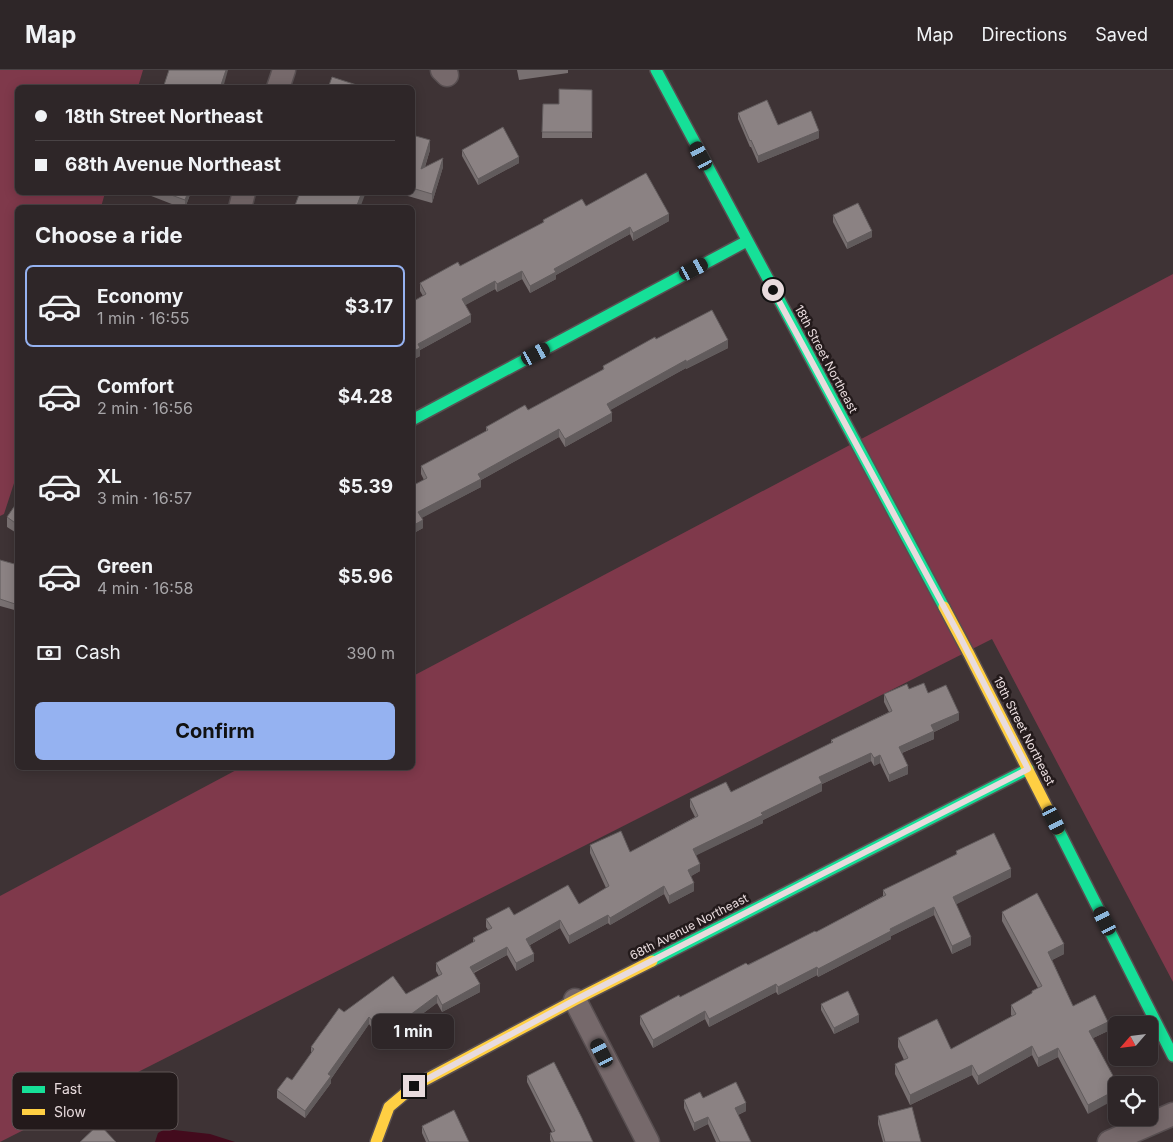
<!DOCTYPE html>
<meta charset="utf-8">
<style>
body{margin:0;font-family:Inter,sans-serif;background:#3a3234;color:#f1f3f6;height:100vh;display:flex;flex-direction:column;font-size:19px;white-space:nowrap}
*{box-sizing:border-box;margin:0}
p{font-size:16px;color:#a7a5a8}
.icon{flex:none;width:28px;height:28px;fill:none;stroke:currentColor;stroke-width:2;stroke-linecap:round;stroke-linejoin:round}
.map{position:relative;flex:1;overflow:hidden}
.details{position:absolute;left:15px;top:135px;width:400px;height:565px;display:flex;flex-direction:column;background:#2e2628;border-radius:8px;box-shadow:0 2px 12px #0003,0 0 0 1px #494345}
.details>*{flex:none}
.top-card{position:absolute;left:15px;top:15px;width:400px;height:110px;border-radius:8px;box-shadow:0 2px 12px #0003,0 0 0 1px #494345;display:grid;align-content:center;height:110px;padding:0 20px;background:#2e2628}
.needle{width:32px;rotate:242deg}
.tools{position:absolute;left:1108px;top:946px;display:grid;gap:10px}
.tools a{display:grid;place-items:center;width:50px;height:50px;border-radius:8px;background:#2e2628;box-shadow:0 2px 12px #0003,0 0 0 1px #494345;font-size:25px}
.end{position:absolute;width:22px;height:22px;margin:-11px;border:6px solid #e8dbdd;background:#111;box-shadow:0 0 0 2px #111}
.from{border-radius:50%}
.bubble{position:absolute;height:35px;border-radius:8px;background:#2e2628;box-shadow:0 2px 12px #0003,0 0 0 1px #494345;font-size:16px;font-weight:700;line-height:35px;text-align:center}
.car{position:absolute;width:15px;height:30px;margin:-15px -8px;border-radius:6px;box-shadow:0 0 4px 1px #0007;background:linear-gradient(#222 24%,#8ab4d8 0 40%,#222 0 76%,#8ab4d8 0 86%,#222 0)}
.top-card b{display:flex;align-items:center;gap:18px;height:48px;font-size:19px}
.top-card b+b{border-top:1px solid #494345}
.top-card i{width:12px;height:12px;background:#f1f3f6}
ul{padding:0;list-style:none}
li{display:flex;align-items:center;gap:15px;height:82px;margin:0 10px 8px;padding:0 10px;border:2px solid transparent;border-radius:8px}
li div{flex:1}
li b{display:block;font-size:19px}
li em{font-style:normal;font-weight:700}
li.current{border-color:#95b2f1}
li>.icon{width:45px;height:45px;stroke-width:1.5}
h2{padding:0 20px;font-size:22px;line-height:60px}
.pay{display:flex;align-items:center;gap:12px;height:55px;padding:0 20px;font-size:19px}
.pay p{margin-inline-start:auto}
.button{display:flex;gap:10px;margin-top:auto;padding:10px 20px}
.button a{flex:1;height:58px;border-radius:8px;background:#95b2f1;color:#111;font-size:20px;font-weight:700;line-height:58px;text-align:center}
header{display:flex;align-items:center;gap:30px;box-sizing:border-box;height:70px;padding:0 25px;background:#2e2628;border-bottom:1px solid #494345}
header strong{font-size:24px}
nav{display:flex;gap:28px;margin-inline-start:auto;font-size:18px}
.map>svg:first-child{display:block}
</style>
<header>
<strong>Map</strong>
<nav><a>Map</a><a>Directions</a><a>Saved</a></nav>
</header>
<div class="map">
<svg width="1173" height="1072" viewBox="0 0 1173 1072">
<rect width="100%" height="100%" fill="#3e3335"/>
<g fill="#7f394b">
<polygon points="0,0 143,0 138,17 18,18 18,122 105,123 101,137 18,138 17,404 4,444 0,446"/>
<polygon points="1173,204 1173,912 992,569 0,1072 0,826 240,698 412,698 413,606"/>
</g>
<polygon fill="#430b1d" points="165,1059 210,1064 235,1072 155,1072 158,1063"/>
<g fill="none" stroke-linecap="round" stroke-linejoin="round">
<g stroke="#584f51" stroke-width="25">
<g id="street">
<polyline points="442,0 447,5"/>
<polyline points="278,18 284,0"/>
<polyline points="240,138 244,122"/>
<polyline points="575,930 648,1072"/>
<polyline points="1109,1072 1173,1044"/>
</g>
</g>
<g stroke="#584f51" stroke-width="14">
<g id="fast">
<polyline points="656,0 944,537"/>
<polyline points="412,350 747,171"/>
<polyline points="1058,759 1173,986"/>
<polyline points="652,891 1028,699"/>
</g>
</g>
<g stroke="#584f51" stroke-width="14">
<g id="slow">
<polyline points="944,537 969,584 1058,759"/>
<polyline points="376,1072 389,1037 414,1016 575,930 652,891"/>
</g>
</g>
<use href="#street" stroke="#76696b" stroke-width="22"/>
<use href="#fast" stroke="#16e098" stroke-width="11"/>
<use href="#slow" stroke="#ffcf43" stroke-width="11"/>
</g>
<g fill="#787071">
<polygon points="517,0 568,0 568,3 519,10"/>
<polygon points="592,20 592,68 542,68 543,34 559,34"/>
<polygon points="738,43 778,55 819,68 758,93 751,77 750,77 738,49"/>
<polygon points="412,65 430,80 425,97 443,97 432,133 394,122 412,122"/>
<polygon points="462,80 519,93 478,115 462,86"/>
<polygon points="141,122 191,122 185,138 182,138"/>
<polygon points="586,136 669,151 633,171 630,164 556,205 556,209 530,223 522,209 497,222 495,219 465,235 471,252 420,280 420,286 412,290 412,232 423,226 420,221 420,213 460,196 543,153 543,150"/>
<polygon points="833,145 872,167 847,179 833,152"/>
<polygon points="656,269 728,278 686,299 686,298 610,340 612,351 565,377 559,367 481,410 481,417 421,448 423,458 412,464 424,410 421,404 421,396 486,362 486,357 528,340 603,300 603,296"/>
<polygon points="18,431 18,464 7,457 7,447"/>
<polygon points="0,490 18,495 18,541 0,536"/>
<polygon points="909,619 928,623 959,650 934,662 934,669 902,683 908,704 889,712 880,693 874,696 871,691 822,714 822,721 763,750 763,753 696,785 700,801 691,806 694,821 669,834 664,824 610,855 608,853 569,874 560,858 530,875 534,891 516,901 507,885 474,903 480,922 442,942 437,933 383,973 369,954 331,1009 331,1013 305,1048 277,1028 277,1020 292,1010 311,984 311,977 344,942 406,924 439,906 436,901 436,893 473,872 473,868 488,860 486,857 486,849 579,834 606,818 590,783 590,775 630,782 695,747 690,737 690,729 731,722 831,673 831,670 889,642 884,632 884,624"/>
<polygon points="956,781 1011,807 956,834 971,875 952,884 934,845 891,866 891,869 818,907 817,905 778,925 776,922 709,957 705,949 653,978 640,954 640,946 680,927 816,862 883,826 883,820 956,785"/>
<polygon points="1002,842 1064,884 1052,890 1073,936 1108,961 1093,968 1088,1044 1058,987 1038,997 1032,985 978,1015 972,1005 910,1035 895,1004 895,994 904,990 898,977 898,968 951,979 1012,946 1011,945 1011,935 1032,924 1032,921 1038,918 1002,851"/>
<polygon points="821,934 859,952 834,964 821,940"/>
<polygon points="527,1006 593,1072 551,1072 550,1070 550,1063 552,1062 527,1012"/>
<polygon points="703,1028 746,1041 738,1045 751,1072 716,1072 708,1054 694,1061 684,1038 684,1030"/>
<polygon points="878,1046 921,1072 883,1072 878,1054"/>
<polygon points="422,1056 469,1072 426,1072 422,1063"/>
</g>
<g fill="#615b5c">
<polygon points="226,0 228,0 223,18 220,18"/>
<polygon points="819,61 819,68 758,93 758,86"/>
<polygon points="430,70 430,80 421,109 421,99"/>
<polygon points="519,87 519,93 478,115 478,109"/>
<polygon points="443,88 443,97 432,133 432,124"/>
<polygon points="188,122 191,122 185,138 185,130"/>
<polygon points="362,122 366,122 360,138 356,138"/>
<polygon points="669,144 669,151 633,171 633,163"/>
<polygon points="630,157 630,164 556,205 556,209 530,223 530,216 554,199"/>
<polygon points="872,161 872,167 847,179 847,173"/>
<polygon points="522,201 522,209 497,222 497,214"/>
<polygon points="495,211 495,219 462,237 462,229"/>
<polygon points="471,245 471,252 420,280 420,286 412,290 412,282 418,274"/>
<polygon points="728,270 728,278 686,299 686,292"/>
<polygon points="686,290 686,298 607,342 607,334"/>
<polygon points="612,343 612,351 565,377 565,369"/>
<polygon points="559,359 559,367 481,410 481,417 418,450 418,442 478,404"/>
<polygon points="423,450 423,458 412,464 412,456"/>
<polygon points="959,643 959,650 934,662 934,669 899,684 899,677 931,655"/>
<polygon points="871,683 871,691 822,714 822,721 763,750 763,753 693,787 693,779 761,743 819,707"/>
<polygon points="880,685 880,693 874,696 874,688"/>
<polygon points="908,696 908,704 889,712 889,705"/>
<polygon points="700,794 700,801 688,808 688,800"/>
<polygon points="1011,799 1011,807 953,836 953,827"/>
<polygon points="694,813 694,821 669,834 669,826"/>
<polygon points="664,816 664,824 610,855 610,848"/>
<polygon points="934,837 934,845 891,866 891,869 818,907 818,899 890,859"/>
<polygon points="608,845 608,853 569,874 569,866"/>
<polygon points="560,850 560,858 526,877 526,869"/>
<polygon points="971,867 971,875 952,884 952,876"/>
<polygon points="1064,874 1064,884 1048,892 1048,882"/>
<polygon points="507,877 507,885 470,904 470,897"/>
<polygon points="534,884 534,891 516,901 516,893"/>
<polygon points="817,897 817,905 778,925 778,917"/>
<polygon points="480,914 480,922 442,942 442,935"/>
<polygon points="776,914 776,922 709,957 709,949"/>
<polygon points="437,925 437,933 383,973 383,965"/>
<polygon points="705,941 705,949 653,978 653,970"/>
<polygon points="859,945 859,952 834,964 834,958"/>
<polygon points="369,947 369,954 331,1009 331,1013 305,1048 305,1041 328,1004"/>
<polygon points="1108,952 1108,961 1089,970 1089,961"/>
<polygon points="1032,976 1032,985 978,1015 978,1006"/>
<polygon points="1058,978 1058,987 1038,997 1038,988"/>
<polygon points="972,995 972,1005 910,1035 910,1025"/>
<polygon points="1116,1020 1116,1029 1088,1044 1088,1035"/>
<polygon points="746,1033 746,1041 735,1046 735,1038"/>
<polygon points="708,1047 708,1054 694,1061 694,1053"/>
</g>
<g fill="#8b8283" stroke="#615b5c">
<polygon points="169,0 226,0 220,18 163,18"/>
<polygon points="332,7 366,18 328,18"/>
<polygon points="559,19 592,20 592,62 542,62 543,34 559,34"/>
<polygon points="767,30 778,55 811,41 819,61 758,86 751,70 750,71 738,43"/>
<polygon points="503,57 519,87 478,109 462,80"/>
<polygon points="412,65 430,70 421,99 443,88 432,124 412,118"/>
<polygon points="646,103 669,144 633,163 630,157 554,199 556,202 530,216 522,201 497,214 495,211 462,229 471,245 418,274 420,278 412,282 412,232 426,224 420,213 458,192 460,196 544,152 543,150 582,129 586,136"/>
<polygon points="163,122 188,122 185,130"/>
<polygon points="300,122 362,122 356,138 294,138"/>
<polygon points="858,133 872,161 847,173 833,145"/>
<polygon points="712,240 728,270 686,292 686,290 607,334 612,343 565,369 559,359 478,404 481,409 418,442 423,450 412,456 412,416 427,408 421,396 488,360 486,357 525,335 528,340 604,299 603,296 655,267 656,269"/>
<polygon points="18,431 18,455 7,447"/>
<polygon points="0,490 18,495 18,535 0,529"/>
<polygon points="924,613 928,623 946,615 959,643 931,655 934,661 899,677 908,696 889,705 880,685 874,688 871,683 819,707 822,713 761,743 763,745 693,779 700,794 688,800 694,813 669,826 664,816 610,848 608,845 569,866 560,850 526,869 534,884 516,893 507,877 470,897 480,914 442,935 437,925 383,965 369,947 328,1004 331,1006 305,1041 277,1020 287,1007 292,1010 314,979 311,977 339,938 344,942 393,906 406,924 442,904 436,893 475,871 473,868 492,858 486,849 509,837 514,845 568,815 579,834 609,816 590,775 621,761 630,782 698,746 690,729 726,712 731,722 833,672 831,670 892,641 884,624 907,614 909,619"/>
<polygon points="994,763 1011,799 953,827 971,867 952,876 934,837 890,859 891,861 818,899 817,897 778,917 776,914 709,949 705,941 653,970 640,946 679,925 680,927 746,893 748,895 815,861 816,862 886,825 883,820 957,784 956,781"/>
<polygon points="1037,823 1064,874 1048,882 1073,936 1095,925 1108,952 1089,961 1118,1015 1116,1015 1116,1020 1088,1035 1058,978 1038,988 1032,976 978,1006 972,995 910,1025 895,994 908,988 898,968 937,949 951,979 1016,944 1011,935 1032,923 1032,921 1042,916 1002,842"/>
<polygon points="848,921 859,945 834,958 821,934"/>
<polygon points="554,992 582,1048 593,1072 554,1072 550,1063 555,1061 527,1006"/>
<polygon points="736,1012 746,1033 735,1038 751,1072 720,1072 708,1047 694,1053 684,1030 700,1022 703,1028"/>
<polygon points="912,1037 921,1072 885,1072 878,1046"/>
<polygon points="454,1040 469,1072 429,1072 422,1056"/>
<polygon points="99,1054 116,1072 80,1072"/>
</g>
<g fill="none" stroke-linecap="round" stroke-linejoin="round">
<polyline stroke="#e8dbdd" stroke-width="6" points="414,1016 575,930 1028,699 958,563 773,220"/>
</g>
<g text-anchor="middle" stroke-width="5" stroke-linejoin="round" paint-order="stroke">
<g font-size="12" fill="#e8dbdd" stroke="#231a1b">
<text transform="translate(826 289) rotate(62)" y="4">18th Street Northeast</text>
<text transform="translate(1024 661) rotate(63)" y="4">19th Street Northeast</text>
<text transform="translate(689 857) rotate(-27)" y="4">68th Avenue Northeast</text>
</g>
</g>
<rect x="12" y="1002" width="166" height="58" rx="8" fill="#231a1b" stroke="#5e5455" stroke-width="1"/>
<rect x="22" y="1016" width="23" height="7" fill="#16e098"/>
<rect x="22" y="1039" width="23" height="6" fill="#ffcf43"/>
<g font-size="14" fill="#e8dbdd">
<text x="54" y="1024">Fast</text>
<text x="54" y="1047">Slow</text>
</g>
</svg>
<div class="tools">
<a><svg class="needle" viewBox="-14 -14 28 28"><path d="M0-13l5 13h-10z" fill="#e53935"/><path d="M0 13l5-13h-10z" fill="#a7a5a8"/></svg></a>
<a><svg class="icon" aria-label="locate" viewBox="0 0 24 24"><circle cx="12" cy="12" r="6"/><path d="M12 2v4M12 18v4M2 12h4M18 12h4"/></svg></a>
</div>
<i class="end from" style="left:773px;top:220px"></i>
<i class="end" style="left:414px;top:1016px"></i>
<div class="bubble" style="left:372px;top:944px;width:82px">1 min</div>
<i class="car" style="left:701px;top:86px;rotate:332deg"></i>
<i class="car" style="left:694px;top:199px;rotate:62deg"></i>
<i class="car" style="left:536px;top:284px;rotate:62deg"></i>
<i class="car" style="left:1054px;top:750px;rotate:153deg"></i>
<i class="car" style="left:1105px;top:851px;rotate:333deg"></i>
<i class="car" style="left:602px;top:983px;rotate:333deg"></i>
<div class="top-card">
<b><i class="from"></i>18th Street Northeast</b>
<b><i></i>68th Avenue Northeast</b>
</div>
<section class="details">
<h2>Choose a ride</h2>
<ul>
<li class="current"><svg class="icon" aria-label="car" viewBox="0 0 24 24"><path d="M5 17H2v-5l4-1 3-4h7l3 4 3 1v5h-3M9 17h6M6 11h13"/><circle cx="7" cy="17" r="2"/><circle cx="17" cy="17" r="2"/></svg><div><b>Economy</b><p>1 min · 16:55</p></div><em>$3.17</em></li>
<li><svg class="icon" aria-label="car" viewBox="0 0 24 24"><path d="M5 17H2v-5l4-1 3-4h7l3 4 3 1v5h-3M9 17h6M6 11h13"/><circle cx="7" cy="17" r="2"/><circle cx="17" cy="17" r="2"/></svg><div><b>Comfort</b><p>2 min · 16:56</p></div><em>$4.28</em></li>
<li><svg class="icon" aria-label="car" viewBox="0 0 24 24"><path d="M5 17H2v-5l4-1 3-4h7l3 4 3 1v5h-3M9 17h6M6 11h13"/><circle cx="7" cy="17" r="2"/><circle cx="17" cy="17" r="2"/></svg><div><b>XL</b><p>3 min · 16:57</p></div><em>$5.39</em></li>
<li><svg class="icon" aria-label="car" viewBox="0 0 24 24"><path d="M5 17H2v-5l4-1 3-4h7l3 4 3 1v5h-3M9 17h6M6 11h13"/><circle cx="7" cy="17" r="2"/><circle cx="17" cy="17" r="2"/></svg><div><b>Green</b><p>4 min · 16:58</p></div><em>$5.96</em></li>
</ul>
<div class="pay"><svg class="icon" aria-label="cash" viewBox="0 0 24 24"><path d="M3 7h18v10H3z"/><circle cx="12" cy="12" r="2"/></svg>Cash<p>390 m</p></div>
<div class="button"><a>Confirm</a></div>
</section>
</div>
